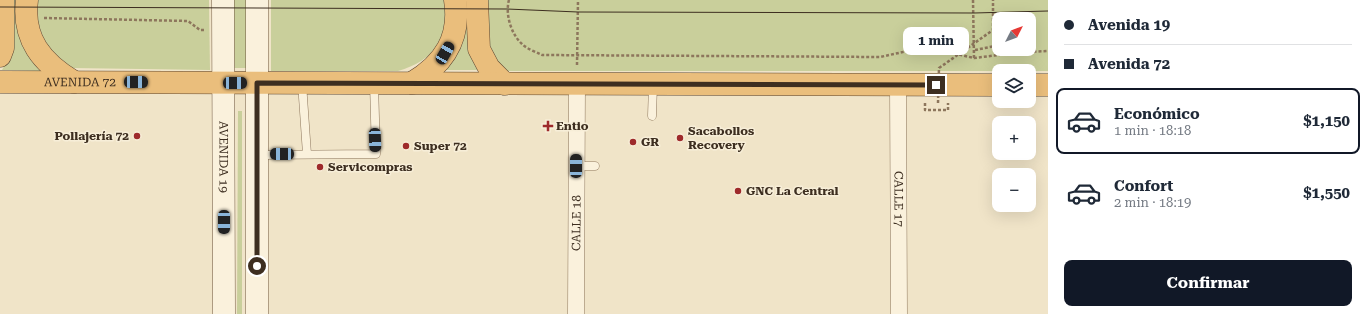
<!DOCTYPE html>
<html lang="es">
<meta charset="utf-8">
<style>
body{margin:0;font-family:"Roboto Serif",serif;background:#f2f2f3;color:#1f2937;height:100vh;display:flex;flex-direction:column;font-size:15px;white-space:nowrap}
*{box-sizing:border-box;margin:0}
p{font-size:13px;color:#747a83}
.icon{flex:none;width:22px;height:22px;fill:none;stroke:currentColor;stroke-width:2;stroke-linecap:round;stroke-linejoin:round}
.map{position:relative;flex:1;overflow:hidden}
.side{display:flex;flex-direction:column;background:#fff;width:320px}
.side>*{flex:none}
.hud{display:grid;align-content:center;height:88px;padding:0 16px;background:#fff}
.needle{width:26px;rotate:48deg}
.controls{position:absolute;left:992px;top:12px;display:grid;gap:8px}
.controls a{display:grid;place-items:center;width:44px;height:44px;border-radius:8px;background:#fff;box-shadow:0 4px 16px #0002;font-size:20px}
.end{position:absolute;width:18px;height:18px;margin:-9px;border:5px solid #3d2e20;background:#fff;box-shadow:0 0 0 2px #fff}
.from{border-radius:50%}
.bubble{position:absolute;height:28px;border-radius:8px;background:#fff;box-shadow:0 4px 16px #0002;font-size:13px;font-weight:700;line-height:28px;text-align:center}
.car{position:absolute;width:12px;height:24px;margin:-12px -6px;border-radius:5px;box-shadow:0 0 3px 1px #0007;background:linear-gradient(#222 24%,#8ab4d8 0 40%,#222 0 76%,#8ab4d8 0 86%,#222 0)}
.hud b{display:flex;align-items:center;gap:14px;height:38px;font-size:15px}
.hud b+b{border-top:1px solid #e0e1e3}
.hud i{width:10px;height:10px;background:#1f2937}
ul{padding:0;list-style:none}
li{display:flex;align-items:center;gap:12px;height:66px;margin:0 8px 6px;padding:0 8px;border:2px solid transparent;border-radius:8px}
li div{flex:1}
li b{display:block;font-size:15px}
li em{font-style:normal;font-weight:700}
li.current{border-color:#111827}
li>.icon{width:36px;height:36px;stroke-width:1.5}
.button{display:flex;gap:8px;margin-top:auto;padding:8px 16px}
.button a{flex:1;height:46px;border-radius:8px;background:#111827;color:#fff;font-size:16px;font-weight:700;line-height:46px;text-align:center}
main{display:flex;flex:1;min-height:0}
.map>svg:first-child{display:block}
</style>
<main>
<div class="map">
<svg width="1048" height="314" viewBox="0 0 1048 314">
<rect width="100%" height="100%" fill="#f0e4c8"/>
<g fill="#c9cf9b" fill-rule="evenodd">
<path d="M11,0H16C15,31 21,47 41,71L2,70L11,52Z"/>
<polygon points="37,0 209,0 210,70 71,68 47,48 34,12"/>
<polygon points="231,0 251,0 252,68 232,68"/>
<path d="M271,0H447C452,37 433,61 398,71H271Z"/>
<path d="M465,0H472L479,70H444C466,42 466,35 465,0Z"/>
<path d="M486,0H1048V71H507L490,59ZM999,19H1029V49H999Z"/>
<polygon points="238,111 242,111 242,314 237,314"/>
</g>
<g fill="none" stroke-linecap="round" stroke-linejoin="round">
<g stroke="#8d765c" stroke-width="9">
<g id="service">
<polyline points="302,83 307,154"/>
<polyline points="652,116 653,85"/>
<polyline points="258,155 376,154 374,83"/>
<polyline points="577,166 595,166"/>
</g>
</g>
<g stroke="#8d765c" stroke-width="17">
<g id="minor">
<path id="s1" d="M898,85L899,314"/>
<path id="s2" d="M576,314L577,84"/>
</g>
</g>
<g stroke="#6f573f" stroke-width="23">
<g id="secondary">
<path id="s3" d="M223,0L224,314"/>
<polyline points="257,314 257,0"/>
</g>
</g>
<g stroke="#5b4430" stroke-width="23">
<g id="trunk">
<path d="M27,0C22,39 42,63 74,82"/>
<polyline points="477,0 479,49 489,68 505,84"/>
<polyline points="0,56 3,48 3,0"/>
<path id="s4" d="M0,82L999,85"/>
<path d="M412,83C444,64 461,38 455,0"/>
<polyline points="1029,85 1048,85"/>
</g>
</g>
<g stroke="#8d765c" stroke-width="2.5" stroke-dasharray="3 2" stroke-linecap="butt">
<path d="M509,0C505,14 511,34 522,44C527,49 536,52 542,55L880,57L926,47L974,58L1023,52L1048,51"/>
<polyline points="973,0 974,58"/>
<polyline points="44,18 188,21 200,30 205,30"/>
<polyline points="975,50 995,46 993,30"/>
<polyline points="577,65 578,0"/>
<polyline points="925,103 925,110 948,110 948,103"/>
</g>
<use href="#service" stroke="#faf1dc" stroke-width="8"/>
<use href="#minor" stroke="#faf1dc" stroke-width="16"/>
<use href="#secondary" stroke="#faf1dc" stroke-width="22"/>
<use href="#trunk" stroke="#eabe7c" stroke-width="22"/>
<polyline stroke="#3d2e20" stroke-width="1" points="0,7 507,9 578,12 974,13 1048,11"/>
<polyline stroke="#8d765c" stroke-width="2.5" stroke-dasharray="3 2" stroke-linecap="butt" points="938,103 939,68 993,30 993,0"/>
</g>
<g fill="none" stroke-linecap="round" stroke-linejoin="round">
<polyline stroke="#3d2e20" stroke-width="5" points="257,266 257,83 936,85"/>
</g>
<g fill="#9e2a2b" stroke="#f7eed8" stroke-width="1.5">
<path d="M546 120h4v4h4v4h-4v4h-4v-4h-4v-4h4z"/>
<circle cx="137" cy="136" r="4"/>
<circle cx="680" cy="138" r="4"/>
<circle cx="633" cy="142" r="4"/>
<circle cx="406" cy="146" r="4"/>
<circle cx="320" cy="167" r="4"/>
<circle cx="738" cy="191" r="4"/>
</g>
<g text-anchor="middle" stroke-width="3" stroke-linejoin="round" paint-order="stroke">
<g font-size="12" fill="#3d2e20" stroke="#f7eed8">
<text dy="4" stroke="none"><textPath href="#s4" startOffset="80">AVENIDA 72</textPath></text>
<text dy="4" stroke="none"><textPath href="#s3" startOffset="157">AVENIDA 19</textPath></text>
<text dy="4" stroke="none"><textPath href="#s1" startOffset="114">CALLE 17</textPath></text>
<text dy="4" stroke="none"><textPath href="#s2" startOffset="91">CALLE 18</textPath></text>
</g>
<g font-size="12" font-weight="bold" fill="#3d2e20" stroke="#f7eed8" text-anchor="start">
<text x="556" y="130">Entio</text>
<text x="688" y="135">Sacabollos<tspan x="688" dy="14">Recovery</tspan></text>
<text x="129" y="140" text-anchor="end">Pollajería 72</text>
<text x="641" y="146">GR</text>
<text x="414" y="150">Super 72</text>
<text x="328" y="171">Servicompras</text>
<text x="746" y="195">GNC La Central</text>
</g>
</g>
</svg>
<div class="controls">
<a><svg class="needle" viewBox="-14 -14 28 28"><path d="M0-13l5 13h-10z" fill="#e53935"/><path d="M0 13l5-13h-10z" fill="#747a83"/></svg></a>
<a><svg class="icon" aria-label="layers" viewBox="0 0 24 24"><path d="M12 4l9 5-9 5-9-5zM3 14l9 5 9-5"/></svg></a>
<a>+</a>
<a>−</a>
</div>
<i class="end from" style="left:257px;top:266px"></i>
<i class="end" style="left:936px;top:85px"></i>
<div class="bubble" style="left:903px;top:27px;width:66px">1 min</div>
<i class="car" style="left:445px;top:53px;rotate:30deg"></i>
<i class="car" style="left:136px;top:82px;rotate:91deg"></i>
<i class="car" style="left:235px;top:83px;rotate:90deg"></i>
<i class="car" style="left:375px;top:140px;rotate:178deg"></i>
<i class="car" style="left:282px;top:154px;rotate:270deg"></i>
<i class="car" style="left:576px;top:166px;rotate:0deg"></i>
<i class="car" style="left:224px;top:222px;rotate:180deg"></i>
</div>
<section class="side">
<div class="hud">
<b><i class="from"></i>Avenida 19</b>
<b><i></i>Avenida 72</b>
</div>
<ul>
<li class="current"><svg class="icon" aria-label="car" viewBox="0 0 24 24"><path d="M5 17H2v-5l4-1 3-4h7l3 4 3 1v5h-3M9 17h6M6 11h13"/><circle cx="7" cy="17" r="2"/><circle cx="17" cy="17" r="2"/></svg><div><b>Económico</b><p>1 min · 18:18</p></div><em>$1,150</em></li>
<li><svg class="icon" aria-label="car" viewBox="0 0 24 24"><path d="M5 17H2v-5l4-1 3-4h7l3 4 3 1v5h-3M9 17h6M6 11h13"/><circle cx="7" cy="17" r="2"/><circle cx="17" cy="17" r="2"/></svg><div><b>Confort</b><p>2 min · 18:19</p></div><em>$1,550</em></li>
</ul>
<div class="button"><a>Confirmar</a></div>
</section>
</main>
